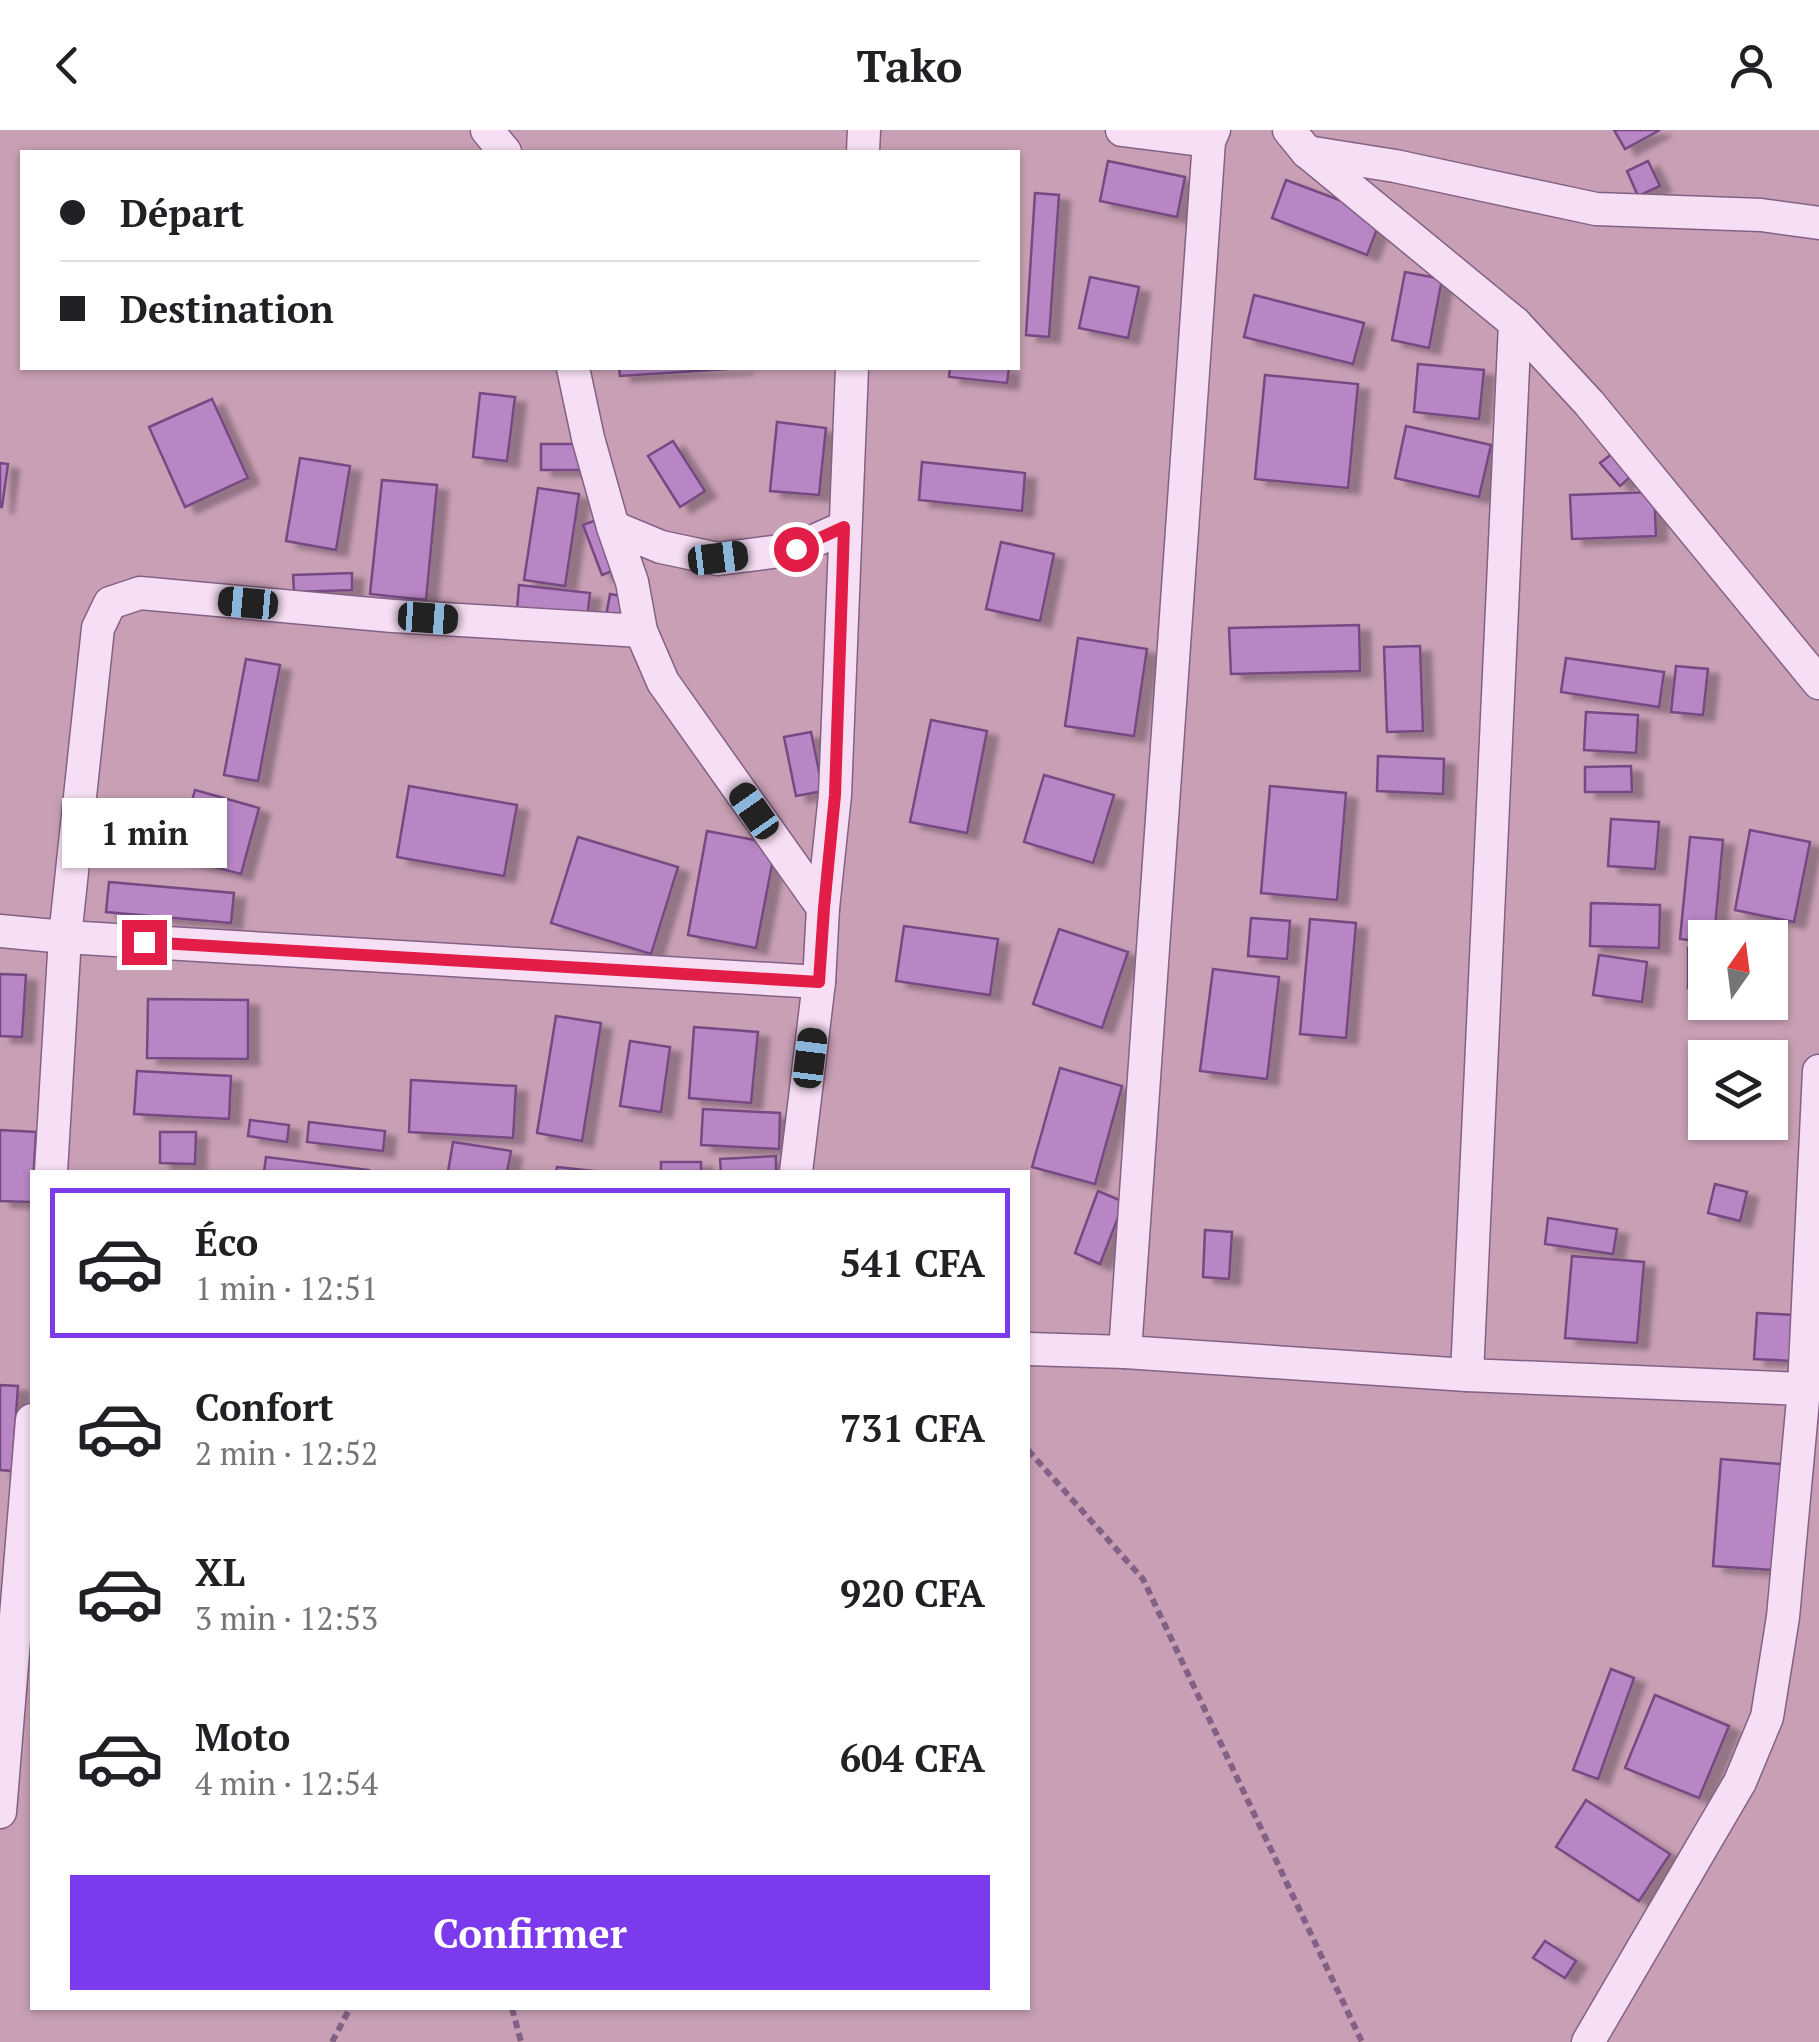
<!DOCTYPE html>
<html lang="fr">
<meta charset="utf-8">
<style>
body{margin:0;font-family:"PT Serif",serif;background:#f2f2f2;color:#202124;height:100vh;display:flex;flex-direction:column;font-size:38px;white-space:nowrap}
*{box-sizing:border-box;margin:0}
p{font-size:32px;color:#757577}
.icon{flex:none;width:55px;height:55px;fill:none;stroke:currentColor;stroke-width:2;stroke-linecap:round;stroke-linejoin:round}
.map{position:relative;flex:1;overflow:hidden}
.sheet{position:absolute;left:30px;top:1040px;width:1000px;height:840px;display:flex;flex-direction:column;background:#fff;border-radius:0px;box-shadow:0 2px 8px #0004}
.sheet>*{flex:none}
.banner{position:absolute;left:20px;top:20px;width:1000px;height:220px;border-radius:0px;box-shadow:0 2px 8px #0004;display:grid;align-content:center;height:220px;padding:0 40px;background:#fff}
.needle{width:65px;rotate:14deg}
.tools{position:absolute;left:1688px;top:790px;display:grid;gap:20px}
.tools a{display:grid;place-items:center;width:100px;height:100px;border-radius:0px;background:#fff;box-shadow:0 2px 8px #0004;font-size:50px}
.end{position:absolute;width:45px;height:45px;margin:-22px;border:12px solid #e11d48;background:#fff;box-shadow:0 0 0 5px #fff}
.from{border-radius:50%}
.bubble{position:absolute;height:70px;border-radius:0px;background:#fff;box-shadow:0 2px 8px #0004;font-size:32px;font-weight:600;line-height:70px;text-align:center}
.car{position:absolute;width:30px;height:60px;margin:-30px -15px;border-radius:12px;box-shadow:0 0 8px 2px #0007;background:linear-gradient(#222 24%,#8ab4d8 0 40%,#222 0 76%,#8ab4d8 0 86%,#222 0)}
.banner b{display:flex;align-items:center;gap:35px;height:95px;font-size:38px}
.banner b+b{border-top:2px solid #e0e0e0}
.banner i{width:25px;height:25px;background:#202124}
ul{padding:18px 0 0;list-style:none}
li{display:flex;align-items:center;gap:30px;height:150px;margin:0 20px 15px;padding:0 20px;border:5px solid transparent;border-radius:0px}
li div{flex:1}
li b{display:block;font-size:38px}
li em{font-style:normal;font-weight:600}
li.active{border-color:#7c3aed}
li>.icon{width:90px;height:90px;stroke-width:1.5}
.primary-button{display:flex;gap:20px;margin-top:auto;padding:20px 40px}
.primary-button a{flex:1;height:115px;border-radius:0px;background:#7c3aed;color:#fff;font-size:40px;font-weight:600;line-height:115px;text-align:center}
header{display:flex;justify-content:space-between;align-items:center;height:130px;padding:0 40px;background:#fff;font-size:45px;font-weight:600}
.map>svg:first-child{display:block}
</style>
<header><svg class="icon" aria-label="back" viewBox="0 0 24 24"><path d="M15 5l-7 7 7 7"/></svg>Tako<svg class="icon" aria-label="person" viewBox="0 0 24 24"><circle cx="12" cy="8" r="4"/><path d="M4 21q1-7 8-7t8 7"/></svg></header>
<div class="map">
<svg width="1819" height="1912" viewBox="0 0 1819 1912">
<defs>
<filter id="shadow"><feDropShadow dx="11" dy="6" stdDeviation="2.5" flood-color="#0004"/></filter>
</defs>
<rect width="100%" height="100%" fill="#ebcbe8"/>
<path fill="#c89fb4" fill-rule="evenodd" d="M0,0H1819V1912H0ZM22,22H1018V238H22ZM1705,808H1770V872H1705ZM1705,928H1770V992H1705ZM32,1042H1028V1878H32Z"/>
<g fill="#b885c5" stroke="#764983" stroke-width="2.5" filter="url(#shadow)">
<polygon points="1614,0 1660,0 1625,19"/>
<polygon points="1108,31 1185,47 1177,87 1100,71"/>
<polygon points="1648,31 1660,56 1638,66 1627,41"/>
<polygon points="1286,50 1382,86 1367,125 1272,88"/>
<polygon points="1035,63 1059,65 1049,207 1026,205"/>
<polygon points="1405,142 1442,149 1429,218 1392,210"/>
<polygon points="1090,147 1139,157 1128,208 1079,198"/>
<polygon points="1254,165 1364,193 1353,234 1244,207"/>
<polygon points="1418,234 1484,240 1479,289 1414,282"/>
<polygon points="619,238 743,238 620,246"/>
<polygon points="950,238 1009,238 1007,253 949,247"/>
<polygon points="1265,245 1358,254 1348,358 1255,349"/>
<polygon points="480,263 515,267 507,331 473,327"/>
<polygon points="212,269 248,348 185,377 149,297"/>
<polygon points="777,292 826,298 819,365 770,361"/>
<polygon points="1406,296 1491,315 1479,367 1395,348"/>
<polygon points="673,311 705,361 680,377 648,326"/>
<rect x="541" y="314" width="41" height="26"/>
<polygon points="1617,320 1636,342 1620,356 1600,333"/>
<polygon points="300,328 350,336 336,420 286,411"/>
<polygon points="922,332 1025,343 1022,381 919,370"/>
<polygon points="0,333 8,334 2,377 0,377"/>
<polygon points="382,350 437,355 426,470 370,464"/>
<polygon points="538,358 579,364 565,456 524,450"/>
<polygon points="1654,362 1656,406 1572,409 1570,365"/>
<polygon points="604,387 622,437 602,445 583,395"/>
<polygon points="1001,412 1054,424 1040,491 986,479"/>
<polygon points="352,443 352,460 294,462 293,445"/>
<polygon points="519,455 590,463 587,489 517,481"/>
<polygon points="610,464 631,468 626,490 606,486"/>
<polygon points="1359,495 1360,541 1231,544 1229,498"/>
<polygon points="1078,508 1147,519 1134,606 1065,596"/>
<polygon points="1420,516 1423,601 1387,602 1384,517"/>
<polygon points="1566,528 1664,542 1659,577 1561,562"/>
<polygon points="246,529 280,535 258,651 224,645"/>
<polygon points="1676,536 1708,539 1703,585 1671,582"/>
<polygon points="1586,582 1638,585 1636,623 1584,620"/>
<polygon points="931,590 987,601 967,703 910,692"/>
<polygon points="811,602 823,661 796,666 784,607"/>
<polygon points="1378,626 1444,629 1443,664 1377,661"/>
<polygon points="1631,636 1632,662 1585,662 1585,637"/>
<polygon points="1044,645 1114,665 1093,733 1024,712"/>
<polygon points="409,656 517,675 504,746 397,727"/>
<polygon points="1270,656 1346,663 1337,770 1261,763"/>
<polygon points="195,660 259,678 241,744 176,727"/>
<polygon points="126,685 160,687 159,718 124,717"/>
<polygon points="1611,689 1659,692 1655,739 1608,736"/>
<polygon points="1750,700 1810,712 1794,792 1735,780"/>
<polygon points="707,701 776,714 756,818 688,805"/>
<polygon points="578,707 678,737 651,824 551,793"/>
<polygon points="1690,707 1723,710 1714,808 1705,808 1705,812 1680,809"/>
<polygon points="109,752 234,763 231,793 106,782"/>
<polygon points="1591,773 1660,775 1659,818 1590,816"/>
<polygon points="1251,788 1290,791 1287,829 1248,826"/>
<polygon points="1310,789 1356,793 1346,908 1300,904"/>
<polygon points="904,796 998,809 990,865 896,851"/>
<polygon points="1059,799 1128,822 1102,898 1033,874"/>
<polygon points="1688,818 1705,818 1705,859 1688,858"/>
<polygon points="1599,825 1647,832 1642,872 1593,865"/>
<polygon points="1213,839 1279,847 1267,949 1200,941"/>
<polygon points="0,844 26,845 22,907 0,906"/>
<polygon points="148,869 248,870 248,929 147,928"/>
<polygon points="556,886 601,893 582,1011 537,1003"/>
<polygon points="694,897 758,902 751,973 689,968"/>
<polygon points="630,911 670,917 661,982 620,976"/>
<polygon points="1693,925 1721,928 1705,928 1705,954 1691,953"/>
<polygon points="1060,938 1122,956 1095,1054 1032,1037"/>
<polygon points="137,941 231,946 229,989 134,984"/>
<polygon points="411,950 516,956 513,1008 409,1002"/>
<polygon points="703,979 780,983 779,1019 701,1015"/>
<polygon points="250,990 289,995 287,1012 248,1006"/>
<polygon points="309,992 385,1001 383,1021 307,1012"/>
<polygon points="0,1000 36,1002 32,1072 0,1071"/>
<polygon points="160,1002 196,1002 195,1034 160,1033"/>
<polygon points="453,1012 511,1021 507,1042 448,1042"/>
<polygon points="776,1026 776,1042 721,1042 720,1029"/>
<polygon points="266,1027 369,1040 369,1042 264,1042"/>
<rect x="661" y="1032" width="40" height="10"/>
<polygon points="557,1037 603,1042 556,1042"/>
<polygon points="1715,1054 1747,1062 1740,1091 1708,1083"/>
<polygon points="1098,1061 1124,1072 1100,1134 1075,1123"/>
<polygon points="1548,1088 1617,1099 1613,1124 1545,1114"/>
<polygon points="1205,1100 1232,1102 1229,1149 1203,1147"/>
<polygon points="1572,1126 1644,1132 1637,1213 1565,1208"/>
<polygon points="1757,1183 1794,1185 1792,1231 1754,1229"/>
<polygon points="0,1255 18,1256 12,1341 0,1340"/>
<polygon points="1721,1329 1781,1334 1773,1440 1713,1436"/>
<polygon points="1611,1539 1634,1548 1598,1649 1573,1640"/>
<polygon points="1655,1565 1729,1596 1699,1668 1625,1638"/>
<polygon points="1586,1670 1670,1724 1639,1771 1556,1717"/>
<polygon points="1545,1811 1576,1831 1565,1848 1533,1828"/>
</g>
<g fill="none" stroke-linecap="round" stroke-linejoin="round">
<g stroke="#836186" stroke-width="35">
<g id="minor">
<polyline points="487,0 505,22"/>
<polyline points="1122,0 1209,11"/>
<polyline points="1289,0 1307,22 1515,193 1589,273 1819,553"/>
<polyline points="863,22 864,0"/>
<polyline points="1307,22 1395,36 1596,79 1761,85 1819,93"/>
<polyline points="573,238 588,308 613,397 632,452 641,501 663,552 823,778"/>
<polyline points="613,397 661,417 718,429 796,419 845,397"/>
<polyline points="0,801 65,807 819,852"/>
<polyline points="51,1042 65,807 98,498 110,473 140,463 393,486 641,501"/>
<polyline points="796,1042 819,852 823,778 835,665 852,238"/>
<polyline points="1028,1219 1125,1222 1467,1245 1804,1259"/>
<polyline points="1125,1222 1209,11 1214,0"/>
<polyline points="1467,1245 1515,193"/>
<polyline points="0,1682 32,1290"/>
<polyline points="1588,1912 1740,1652 1767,1587 1783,1487 1804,1259 1819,941"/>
</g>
</g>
<g stroke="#836186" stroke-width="6" stroke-dasharray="8 5" stroke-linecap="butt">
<polyline points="1028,1320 1143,1449 1362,1912"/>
<polyline points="512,1878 521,1912"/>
<polyline points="332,1912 350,1878"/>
</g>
<use href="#minor" stroke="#f6def4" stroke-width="32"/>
</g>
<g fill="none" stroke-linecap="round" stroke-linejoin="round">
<polyline stroke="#e11d48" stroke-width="12" points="144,812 819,852 824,778 835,665 844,397 796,419"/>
</g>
</svg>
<div class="tools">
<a><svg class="needle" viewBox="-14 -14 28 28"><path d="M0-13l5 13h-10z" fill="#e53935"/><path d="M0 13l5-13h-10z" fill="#757577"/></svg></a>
<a><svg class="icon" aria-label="layers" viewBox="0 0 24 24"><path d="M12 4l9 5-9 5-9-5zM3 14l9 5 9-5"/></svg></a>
</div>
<i class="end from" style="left:796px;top:419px"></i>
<i class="end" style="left:144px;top:812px"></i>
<div class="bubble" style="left:62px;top:668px;width:165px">1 min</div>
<i class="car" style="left:718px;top:428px;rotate:83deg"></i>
<i class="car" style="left:248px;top:473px;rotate:275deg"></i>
<i class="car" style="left:428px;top:488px;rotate:94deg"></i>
<i class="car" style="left:754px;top:681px;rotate:325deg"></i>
<i class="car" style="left:810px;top:928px;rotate:7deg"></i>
<div class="banner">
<b><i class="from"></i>Départ</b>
<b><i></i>Destination</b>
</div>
<section class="sheet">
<ul>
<li class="active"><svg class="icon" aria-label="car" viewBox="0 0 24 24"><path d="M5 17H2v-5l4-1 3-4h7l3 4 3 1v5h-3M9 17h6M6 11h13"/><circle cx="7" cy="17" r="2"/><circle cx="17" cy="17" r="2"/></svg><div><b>Éco</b><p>1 min · 12:51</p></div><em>541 CFA</em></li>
<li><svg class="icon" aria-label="car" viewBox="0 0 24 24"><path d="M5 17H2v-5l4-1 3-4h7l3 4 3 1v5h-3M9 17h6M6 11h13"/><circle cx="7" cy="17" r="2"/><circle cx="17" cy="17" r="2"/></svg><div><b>Confort</b><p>2 min · 12:52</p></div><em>731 CFA</em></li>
<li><svg class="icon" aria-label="car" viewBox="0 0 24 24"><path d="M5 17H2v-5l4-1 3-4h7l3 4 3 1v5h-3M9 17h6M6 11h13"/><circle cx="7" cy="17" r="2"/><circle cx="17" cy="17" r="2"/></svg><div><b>XL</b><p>3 min · 12:53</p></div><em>920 CFA</em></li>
<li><svg class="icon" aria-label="car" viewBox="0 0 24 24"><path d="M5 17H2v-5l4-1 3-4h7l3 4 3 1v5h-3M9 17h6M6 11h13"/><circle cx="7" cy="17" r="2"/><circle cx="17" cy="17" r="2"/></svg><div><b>Moto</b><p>4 min · 12:54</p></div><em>604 CFA</em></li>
</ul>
<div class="primary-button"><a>Confirmer</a></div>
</section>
</div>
